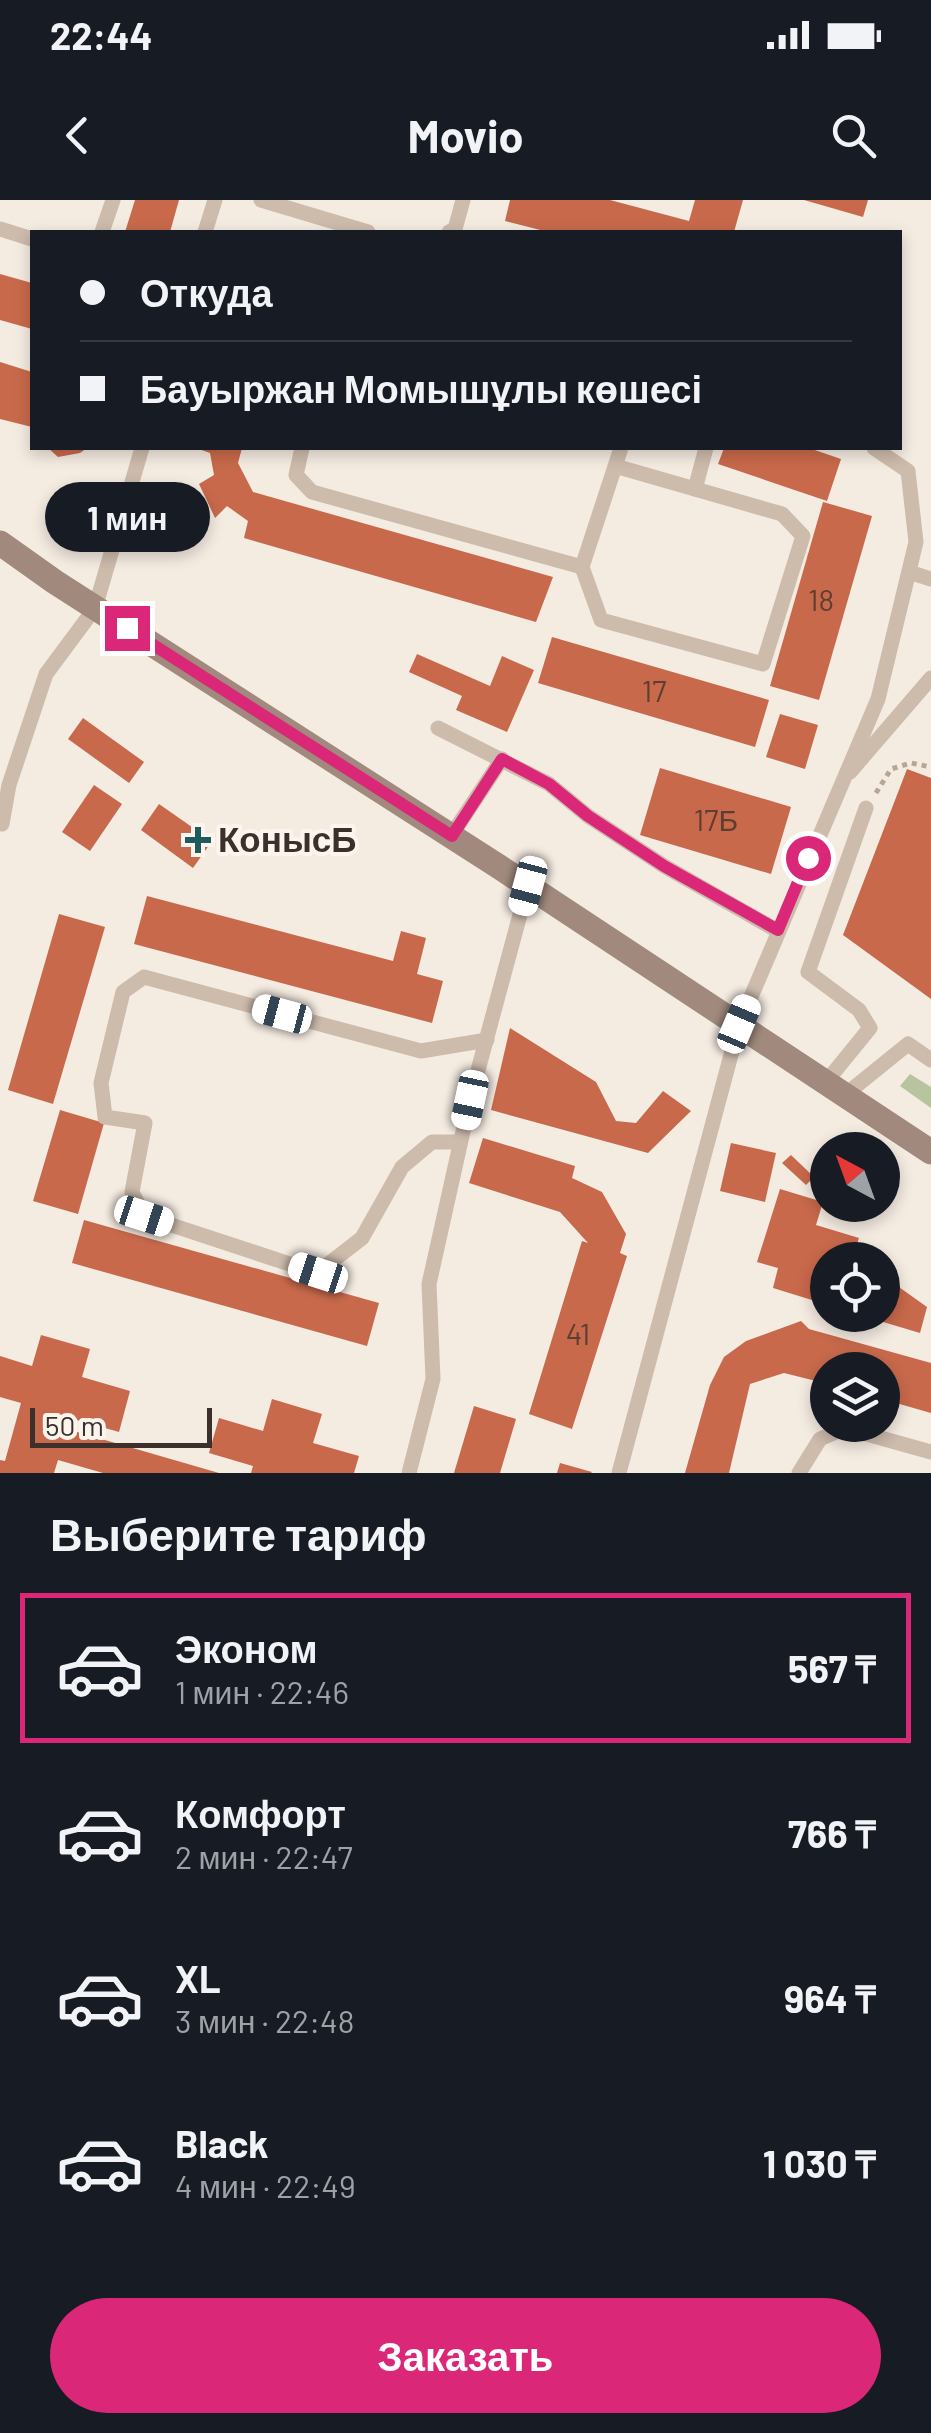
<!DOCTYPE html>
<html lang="ru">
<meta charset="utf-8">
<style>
body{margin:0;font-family:Barlow,sans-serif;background:#20242c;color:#f1f3f6;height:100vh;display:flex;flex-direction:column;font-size:38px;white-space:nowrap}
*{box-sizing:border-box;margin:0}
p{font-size:32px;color:#9ea1a6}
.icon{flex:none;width:55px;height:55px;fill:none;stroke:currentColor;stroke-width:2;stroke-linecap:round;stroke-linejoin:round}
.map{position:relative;height:1273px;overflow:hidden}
.drawer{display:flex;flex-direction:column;background:#171b24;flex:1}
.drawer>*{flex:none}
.hud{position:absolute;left:30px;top:30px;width:872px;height:220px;border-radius:0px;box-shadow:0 5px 15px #0003;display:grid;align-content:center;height:220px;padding:0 50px;background:#171b24}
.needle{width:65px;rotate:319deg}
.buttons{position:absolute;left:810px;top:932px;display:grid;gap:20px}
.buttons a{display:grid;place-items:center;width:90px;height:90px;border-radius:50%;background:#171b24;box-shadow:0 5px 15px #0003;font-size:50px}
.scale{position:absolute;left:30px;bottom:25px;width:182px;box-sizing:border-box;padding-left:10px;border:5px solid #3b302b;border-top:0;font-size:28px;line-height:35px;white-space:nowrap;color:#3b302b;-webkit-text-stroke:8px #fbf5ee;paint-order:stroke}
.end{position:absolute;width:45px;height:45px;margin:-22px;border:12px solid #db2777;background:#fff;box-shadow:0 0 0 5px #fff}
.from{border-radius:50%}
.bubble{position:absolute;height:70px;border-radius:35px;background:#171b24;box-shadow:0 5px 15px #0003;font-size:32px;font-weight:700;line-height:70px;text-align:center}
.car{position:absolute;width:30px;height:60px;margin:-30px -15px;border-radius:12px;box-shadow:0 0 8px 2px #0007;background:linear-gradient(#fff 24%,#345 0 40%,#fff 0 76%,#345 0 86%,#fff 0)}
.hud b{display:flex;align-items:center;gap:35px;height:95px;font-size:38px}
.hud b+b{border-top:2px solid #363941}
.hud i{width:25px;height:25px;background:#f1f3f6}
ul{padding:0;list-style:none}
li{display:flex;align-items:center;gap:30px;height:150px;margin:0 20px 15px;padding:0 30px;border:5px solid transparent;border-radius:0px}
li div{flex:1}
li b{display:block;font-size:38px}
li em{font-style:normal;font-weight:700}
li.on{border-color:#db2777}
li>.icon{width:90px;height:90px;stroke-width:1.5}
h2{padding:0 50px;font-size:45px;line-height:120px}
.cta{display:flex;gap:20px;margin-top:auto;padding:20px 50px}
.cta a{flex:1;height:115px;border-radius:60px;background:#db2777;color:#fff;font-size:40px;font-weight:700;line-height:115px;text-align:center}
.status{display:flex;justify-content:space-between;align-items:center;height:70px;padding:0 50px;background:#171b24;direction:ltr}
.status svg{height:28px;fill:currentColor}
header{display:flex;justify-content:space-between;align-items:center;height:130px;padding:0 50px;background:#171b24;font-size:45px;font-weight:700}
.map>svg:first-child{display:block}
</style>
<div class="status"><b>22:44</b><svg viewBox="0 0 49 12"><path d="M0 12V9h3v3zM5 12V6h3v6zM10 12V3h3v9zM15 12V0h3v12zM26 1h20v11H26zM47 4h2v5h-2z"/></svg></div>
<header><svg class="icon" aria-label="back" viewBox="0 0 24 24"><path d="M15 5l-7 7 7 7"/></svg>Movio<svg class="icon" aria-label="search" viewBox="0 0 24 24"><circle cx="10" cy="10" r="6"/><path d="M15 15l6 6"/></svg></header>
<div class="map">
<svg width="931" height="1273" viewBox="0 0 931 1273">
<rect width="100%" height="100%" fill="#f4ebe1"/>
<polygon fill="#b8c4a0" points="910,874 931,887 931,908 900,886"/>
<g fill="#c8694b">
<polygon points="135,0 179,0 170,32 125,32"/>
<polygon points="510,0 610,0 689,21 695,0 743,0 734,32 548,32 505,21"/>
<polygon points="804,0 868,0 863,17"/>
<polygon points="0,74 32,83 32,129 0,120"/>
<polygon points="0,162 32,172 32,227 0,219"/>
<polygon points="48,248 87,248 80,253 58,257"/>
<polygon points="196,248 242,248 238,263 253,292 553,377 536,422 244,338 248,321 227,306 215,318 199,284 214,275 210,253"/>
<polygon points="724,248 809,248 841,259 827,301 718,264"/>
<polygon points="823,302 872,316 819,500 770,486"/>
<polygon points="552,437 769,500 755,547 538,483"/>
<polygon points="417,454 490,486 502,456 534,470 507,532 456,510 462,496 409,472"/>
<polygon points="780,514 818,525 805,569 766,557"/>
<polygon points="83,518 144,562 129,583 68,539"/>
<polygon points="660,568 791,607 771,674 640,635"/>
<polygon points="907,569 931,578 931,799 843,735"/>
<polygon points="94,585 122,604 90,651 62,632"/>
<polygon points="159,604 212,641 193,668 141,630"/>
<polygon points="147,696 393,761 401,731 426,738 417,774 443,781 432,823 134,744"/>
<polygon points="59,714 105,727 53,904 8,890"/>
<polygon points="510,828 596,882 616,921 636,923 663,891 691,911 648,953 491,910"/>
<polygon points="60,910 104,923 78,1014 33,1001"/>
<polygon points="483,938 575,966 572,978 602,992 626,1034 620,1053 627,1056 572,1229 529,1214 582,1041 588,1043 560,1012 469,983"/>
<polygon points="731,943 776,953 765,1002 720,991"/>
<polygon points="791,955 814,977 806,985 782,963"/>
<polygon points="780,989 823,1002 816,1025 859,1038 852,1060 828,1060 828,1105 773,1088 778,1068 757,1062"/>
<polygon points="84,1020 379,1103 367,1146 72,1063"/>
<polygon points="882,1075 927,1107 920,1133 863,1116 882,1115"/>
<polygon points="801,1121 809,1129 931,1163 931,1213 882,1199 882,1170 828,1170 828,1184 784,1173 750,1184 729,1273 685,1273 710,1185 724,1157 746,1141"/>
<polygon points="41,1135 90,1149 82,1177 130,1191 119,1232 70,1218 67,1229 219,1273 103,1273 58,1260 54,1273 0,1273 0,1260 5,1261 21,1203 0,1197 0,1156 32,1166"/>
<polygon points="272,1199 322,1214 313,1243 359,1256 354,1273 251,1273 253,1266 209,1253 219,1218 263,1231"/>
<polygon points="474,1206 516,1219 500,1273 454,1273"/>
<polygon points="560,1263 592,1272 591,1273 557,1273"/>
</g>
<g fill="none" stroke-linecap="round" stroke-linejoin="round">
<polyline stroke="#b9a596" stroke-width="5" stroke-dasharray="5 5" stroke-linecap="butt" points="876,593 891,569 911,563 931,567"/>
<g stroke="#cdbbac" stroke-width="15">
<polyline points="261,0 368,32"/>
<polyline points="0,29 32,39"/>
<polyline points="102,32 113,0"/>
<polyline points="205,32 215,0"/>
<polyline points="449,32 455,29 463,0"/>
<polyline points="302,248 296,275 312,292 582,367"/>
<polyline points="615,266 782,314 803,336 763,464 601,420 582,367 621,248"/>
<polyline points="695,289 706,248"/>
<polyline points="909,372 931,379"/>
<polyline points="438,528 549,584 588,616 664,666 778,731"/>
<polyline points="850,572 931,478"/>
<polyline points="2,624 9,585 46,474 95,408 142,248"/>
<polyline points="451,636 502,559"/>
<polyline points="826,882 870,828 859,810 808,772 866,608"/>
<polyline points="845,895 908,844 931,860"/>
<polyline points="460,942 432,942 402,967 362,1038 317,1073 144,1016 132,992 145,923 105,917 101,883 123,792 144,777 421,851 487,840"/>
<polyline points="409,1273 433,1179 429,1084 470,900 528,685"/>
<polyline points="619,1273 739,825 878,499 916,342 908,271 874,248"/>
<polyline points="799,1273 820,1239 845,1228 931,1252"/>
</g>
<polyline stroke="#a18a7d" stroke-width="25" points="0,343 55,382 501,668 931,952"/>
</g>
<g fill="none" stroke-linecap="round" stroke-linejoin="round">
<polyline stroke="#db2777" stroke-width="12" points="127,428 452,636 502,559 549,584 588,616 664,666 778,730 808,658"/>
</g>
<path fill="#1f5a5e" stroke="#fbf5ee" stroke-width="4" d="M193 625h10v10h10v10h-10v10h-10v-10h-10v-10h10z"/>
<g text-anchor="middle" stroke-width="8" stroke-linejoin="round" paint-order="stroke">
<g font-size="30" fill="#5e3e33">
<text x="821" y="411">18</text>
<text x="654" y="502">17</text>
<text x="716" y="631">17Б</text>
<text x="578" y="1145">41</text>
</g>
<g font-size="35" font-weight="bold" fill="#3b302b" stroke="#fbf5ee" text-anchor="start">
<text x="218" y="652">КонысБ</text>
</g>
</g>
</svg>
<div class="buttons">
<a><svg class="needle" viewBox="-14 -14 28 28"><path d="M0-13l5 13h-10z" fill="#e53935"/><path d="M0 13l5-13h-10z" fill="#9ea1a6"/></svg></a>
<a><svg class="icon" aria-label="locate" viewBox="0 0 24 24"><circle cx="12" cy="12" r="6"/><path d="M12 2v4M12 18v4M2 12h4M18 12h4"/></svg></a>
<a><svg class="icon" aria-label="layers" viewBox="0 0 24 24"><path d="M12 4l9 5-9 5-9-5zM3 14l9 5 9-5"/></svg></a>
</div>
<div class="scale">50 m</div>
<i class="end from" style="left:808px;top:658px"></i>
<i class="end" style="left:127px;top:428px"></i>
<div class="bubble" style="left:45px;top:282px;width:165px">1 мин</div>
<i class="car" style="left:528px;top:686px;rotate:195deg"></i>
<i class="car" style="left:282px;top:814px;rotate:285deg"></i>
<i class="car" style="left:739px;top:824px;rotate:23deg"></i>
<i class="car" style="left:470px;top:900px;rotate:192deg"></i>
<i class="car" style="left:144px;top:1016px;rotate:108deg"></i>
<i class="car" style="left:318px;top:1073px;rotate:288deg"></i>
<div class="hud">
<b><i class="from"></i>Откуда</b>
<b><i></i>Бауыржан Момышұлы көшесі</b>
</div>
</div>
<section class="drawer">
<h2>Выберите тариф</h2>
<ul>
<li class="on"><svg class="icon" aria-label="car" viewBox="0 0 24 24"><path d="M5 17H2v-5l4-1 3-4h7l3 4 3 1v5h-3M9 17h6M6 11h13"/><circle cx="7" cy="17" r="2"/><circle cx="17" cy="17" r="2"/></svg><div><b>Эконом</b><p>1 мин · 22:46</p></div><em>567 ₸</em></li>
<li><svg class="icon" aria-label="car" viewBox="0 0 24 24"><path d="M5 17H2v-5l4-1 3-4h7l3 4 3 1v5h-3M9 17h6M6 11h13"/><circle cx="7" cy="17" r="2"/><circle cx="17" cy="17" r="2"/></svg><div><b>Комфорт</b><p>2 мин · 22:47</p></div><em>766 ₸</em></li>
<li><svg class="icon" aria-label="car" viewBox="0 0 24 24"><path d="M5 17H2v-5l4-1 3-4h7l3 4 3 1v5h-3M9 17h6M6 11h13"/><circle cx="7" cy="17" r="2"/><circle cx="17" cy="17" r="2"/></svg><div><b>XL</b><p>3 мин · 22:48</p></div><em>964 ₸</em></li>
<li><svg class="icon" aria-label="car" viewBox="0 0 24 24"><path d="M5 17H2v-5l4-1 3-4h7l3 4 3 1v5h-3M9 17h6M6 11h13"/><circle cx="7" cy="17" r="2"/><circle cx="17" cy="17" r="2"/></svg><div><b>Black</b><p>4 мин · 22:49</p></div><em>1 030 ₸</em></li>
</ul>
<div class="cta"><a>Заказать</a></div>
</section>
